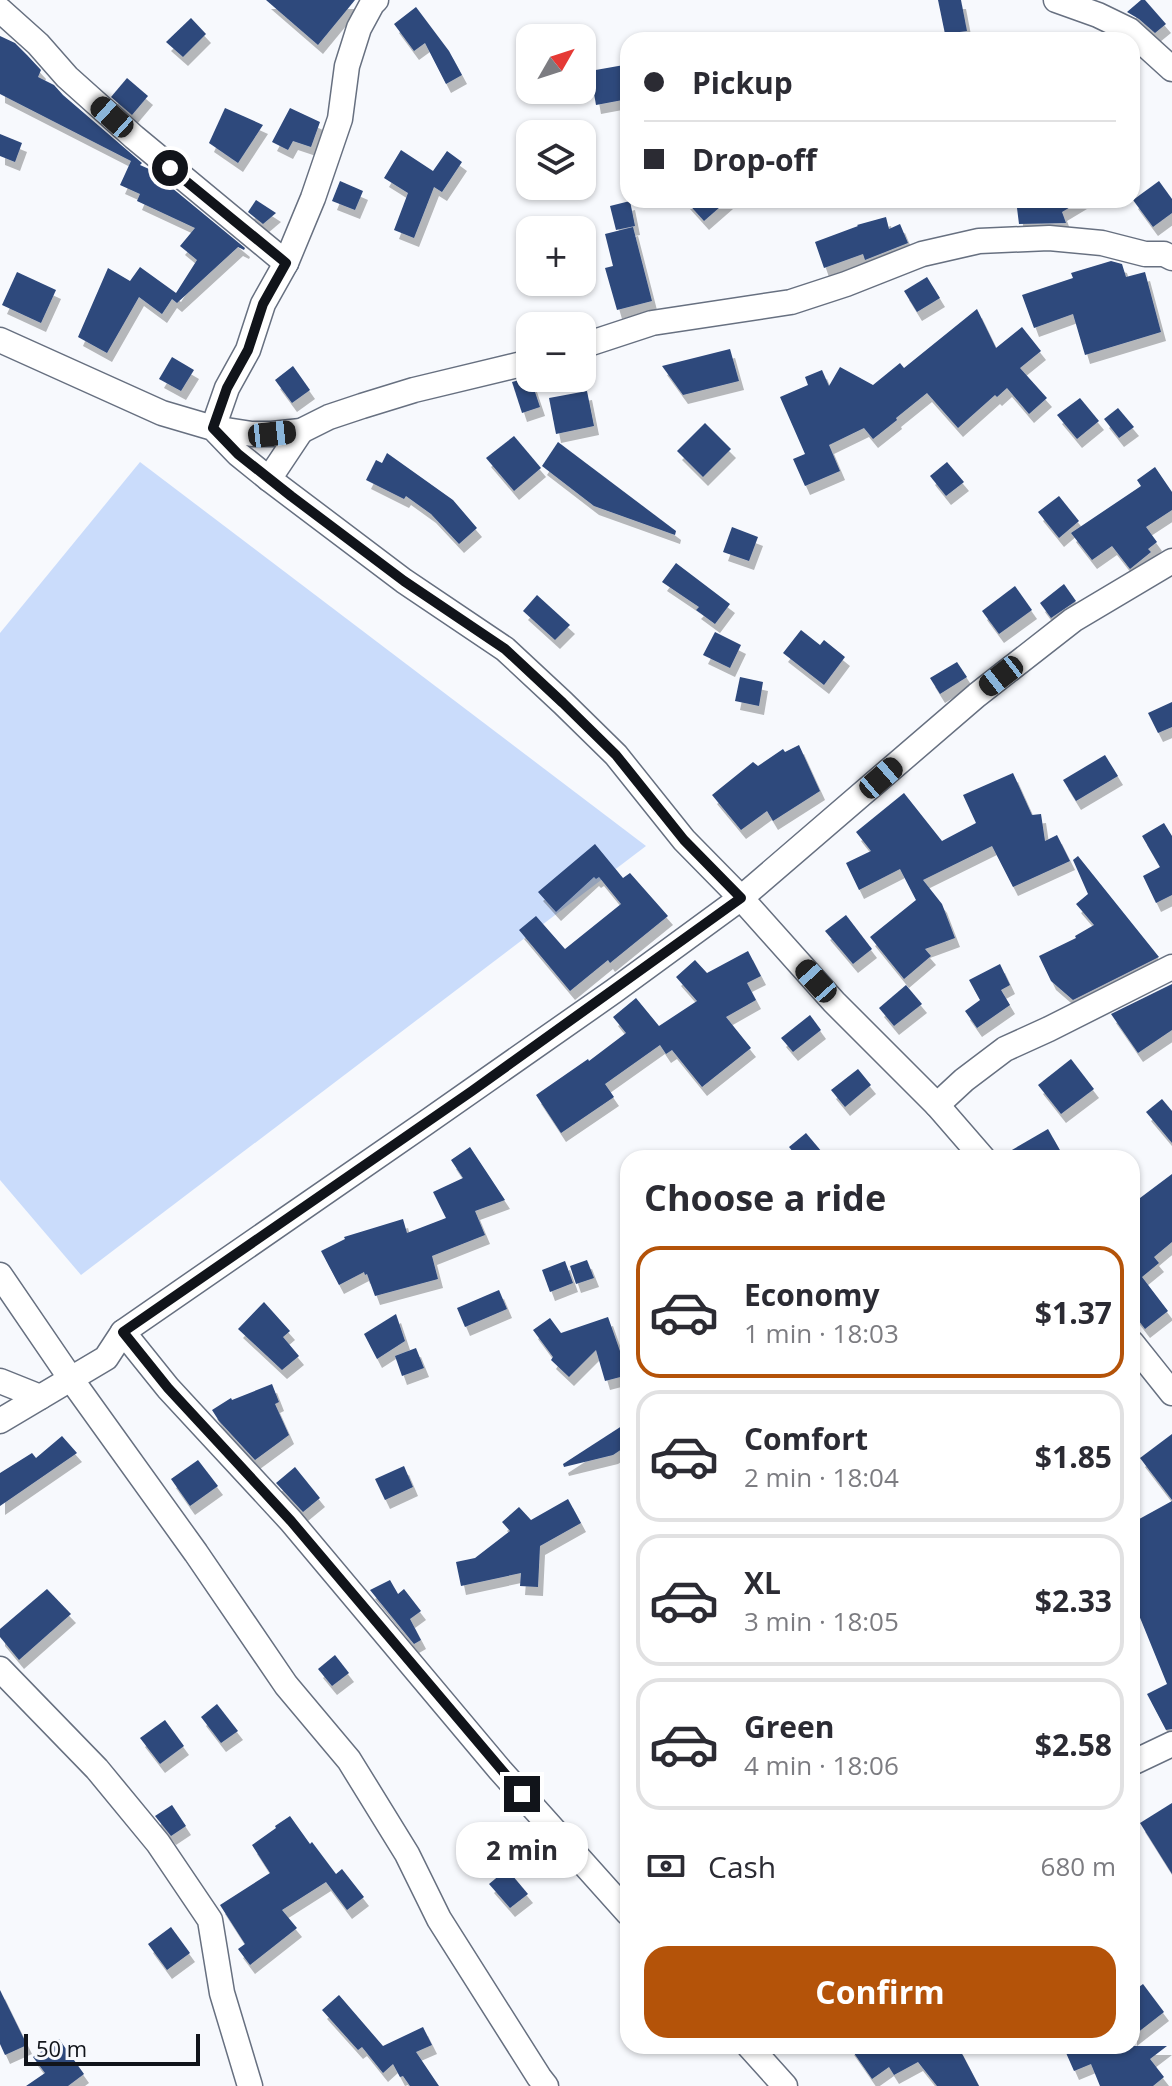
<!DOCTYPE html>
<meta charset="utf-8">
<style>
body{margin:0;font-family:"Open Sans",sans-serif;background:#f2f2f3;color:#2b2b33;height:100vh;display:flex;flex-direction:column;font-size:30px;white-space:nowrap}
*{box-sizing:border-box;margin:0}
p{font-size:26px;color:#7c7c81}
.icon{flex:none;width:44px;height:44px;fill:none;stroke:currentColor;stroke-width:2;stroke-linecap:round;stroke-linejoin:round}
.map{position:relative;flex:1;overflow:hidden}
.sheet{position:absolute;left:620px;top:1150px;width:520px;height:904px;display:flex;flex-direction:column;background:#fff;border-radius:24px;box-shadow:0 2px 6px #0004}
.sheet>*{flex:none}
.banner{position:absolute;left:620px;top:32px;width:520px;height:176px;border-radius:24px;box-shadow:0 2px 6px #0004;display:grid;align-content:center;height:176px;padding:0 24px;background:#fff}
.needle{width:52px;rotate:51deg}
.tools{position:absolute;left:516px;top:24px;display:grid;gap:16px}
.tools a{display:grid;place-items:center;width:80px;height:80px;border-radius:16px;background:#fff;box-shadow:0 2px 6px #0004;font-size:40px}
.scale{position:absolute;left:24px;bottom:20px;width:176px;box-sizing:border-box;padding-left:8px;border:4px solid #11141a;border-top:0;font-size:22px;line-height:28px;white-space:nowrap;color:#11141a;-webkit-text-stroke:6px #f7f9fd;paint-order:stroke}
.end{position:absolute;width:36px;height:36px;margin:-18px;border:10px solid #11141a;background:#fff;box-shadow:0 0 0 4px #fff}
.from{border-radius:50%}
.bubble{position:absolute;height:56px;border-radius:24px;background:#fff;box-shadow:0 2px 6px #0004;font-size:26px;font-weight:700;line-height:56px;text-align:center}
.car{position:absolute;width:24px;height:48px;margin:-24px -12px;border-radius:10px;box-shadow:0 0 6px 2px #0007;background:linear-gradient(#222 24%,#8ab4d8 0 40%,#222 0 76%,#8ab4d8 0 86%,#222 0)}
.banner b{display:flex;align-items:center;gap:28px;height:76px;font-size:30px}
.banner b+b{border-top:2px solid #e1e1e2}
.banner i{width:20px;height:20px;background:#2b2b33}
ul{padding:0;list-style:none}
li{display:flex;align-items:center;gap:24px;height:132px;margin:0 16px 12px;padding:0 8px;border:4px solid #e1e1e2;border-radius:24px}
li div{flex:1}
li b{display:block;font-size:30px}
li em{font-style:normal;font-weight:700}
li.current{border-color:#b45309}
li>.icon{width:72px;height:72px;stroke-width:1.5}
h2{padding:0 24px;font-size:36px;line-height:96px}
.pay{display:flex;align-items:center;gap:20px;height:88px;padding:0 24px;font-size:30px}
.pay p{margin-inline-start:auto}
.primary-button{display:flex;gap:16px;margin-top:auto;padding:16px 24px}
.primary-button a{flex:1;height:92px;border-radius:24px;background:#b45309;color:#fff;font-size:32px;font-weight:700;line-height:92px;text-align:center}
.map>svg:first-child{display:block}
</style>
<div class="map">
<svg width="1172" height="2086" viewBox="0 0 1172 2086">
<defs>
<filter id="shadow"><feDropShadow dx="5" dy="9" stdDeviation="0" flood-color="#0004"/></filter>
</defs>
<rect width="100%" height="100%" fill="#f7f9fd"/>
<polygon fill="#cadcfb" points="140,462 646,846 81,1275 0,1180 0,633"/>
<g fill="#2d487c" filter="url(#shadow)">
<polygon points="266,0 355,0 318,45"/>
<polygon points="938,0 961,0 967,31 945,34"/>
<polygon points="1141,0 1145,0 1166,24 1155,33 1139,19 1127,12"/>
<polygon points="416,7 449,51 462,75 446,84 425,43 414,51 394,24"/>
<polygon points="191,18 206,34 183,57 166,42"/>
<polygon points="0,36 15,43 27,55 41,70 38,77 54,85 63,95 142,163 140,165 149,169 245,248 244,250 238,247 177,303 172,299 162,314 139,297 107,353 78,337 108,268 130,281 140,267 176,293 197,260 180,246 195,228 137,201 140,194 120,185 131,161 0,94"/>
<polygon points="624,65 628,86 628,99 596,105 590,71"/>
<polygon points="127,78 148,96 132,115 111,97"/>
<polygon points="225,108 263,125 238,163 209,143"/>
<polygon points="290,108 320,122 311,147 293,141 288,150 272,142"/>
<polygon points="0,134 22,143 15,162 0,156"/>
<polygon points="401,150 433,171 447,151 462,162 442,192 434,187 414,238 394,230 408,193 384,178"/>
<polygon points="340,181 363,191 355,210 332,201"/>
<polygon points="1159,181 1172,199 1172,213 1153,227 1133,200"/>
<polygon points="256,200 276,213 263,224 248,212"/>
<polygon points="685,200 728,200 704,221"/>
<polygon points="1016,200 1082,200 1062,212 1066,223 1019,224"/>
<polygon points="630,201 635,226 616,230 610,206"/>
<polygon points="886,217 889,229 900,224 908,243 865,260 863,254 824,268 815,242 858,226 857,225"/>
<polygon points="633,227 652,301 617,310 605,268 613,266 605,234"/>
<polygon points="1111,261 1122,264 1126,277 1145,272 1161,332 1085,355 1073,314 1034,328 1022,295 1073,278 1071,273"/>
<polygon points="17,272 56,290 41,323 2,305"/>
<polygon points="927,277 940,298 917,312 904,291"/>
<polygon points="977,309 996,348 1022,327 1041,351 1020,368 1047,398 1029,414 1007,388 997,397 995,395 958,428 927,393 896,418 897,420 873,439 864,428 829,445 840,471 805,486 793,459 805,454 780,397 808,385 805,377 822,370 829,386 840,367 873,385 900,363 904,368"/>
<polygon points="730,349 739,381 683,395 662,366"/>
<polygon points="172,357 194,370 181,391 159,379"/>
<polygon points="293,366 310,390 292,403 275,380"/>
<polygon points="530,377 540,407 522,413 512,382"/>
<polygon points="587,391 594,426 556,434 549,398"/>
<polygon points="1080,398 1099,421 1077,439 1057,415"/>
<polygon points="1118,408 1134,427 1119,438 1104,419"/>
<polygon points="705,423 731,449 703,477 677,451"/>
<polygon points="514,436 541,468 514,491 486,458"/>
<polygon points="558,442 676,531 675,535 594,506 542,466"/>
<polygon points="387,453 453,500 477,528 459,544 431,514 406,496 404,499 366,480 376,460 382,463"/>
<polygon points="947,462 964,482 946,496 930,476"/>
<polygon points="1155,467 1172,492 1172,510 1146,527 1157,542 1148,549 1151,552 1130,569 1112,546 1092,560 1071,533 1141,486 1137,480"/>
<polygon points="1059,496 1079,521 1059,538 1038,512"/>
<polygon points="732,527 758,537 749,561 723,552"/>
<polygon points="676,563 730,604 715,624 696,610 699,607 662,582"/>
<polygon points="1064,584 1076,601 1051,618 1040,603"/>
<polygon points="1015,586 1032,610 999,634 982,611"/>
<polygon points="537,595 570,625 555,640 523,611"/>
<polygon points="801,630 820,645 824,640 845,657 824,685 783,653"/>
<polygon points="715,632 741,645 730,668 703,655"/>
<polygon points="957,662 967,677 940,694 930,678"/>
<polygon points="740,677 763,682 759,706 735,701"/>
<polygon points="1172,702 1172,727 1158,733 1148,713"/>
<polygon points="799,745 820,791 773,821 767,811 741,830 712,795 753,762 758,766 783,749 785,752"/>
<polygon points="1105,755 1118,776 1076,801 1063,780"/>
<polygon points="1013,773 1032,815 1041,814 1045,841 1057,835 1070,861 1013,887 992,846 923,880 942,904 955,938 925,949 931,956 904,979 870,937 916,900 900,869 859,890 846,863 871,851 856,832 904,793 942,841 976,823 963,795"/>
<polygon points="1164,823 1172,836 1172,895 1156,903 1143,876 1160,867 1142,836"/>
<polygon points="595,844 623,878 630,873 668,916 610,963 608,960 570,991 519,930 536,916 565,949 621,904 599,877 596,879 594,877 556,912 538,892"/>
<polygon points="1078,856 1159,957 1073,1000 1051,981 1039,956 1076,938 1075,936 1094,925 1076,904 1088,894 1073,860"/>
<polygon points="846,915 872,949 853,964 825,931"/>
<polygon points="748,951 761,976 747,983 756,1000 726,1017 751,1048 702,1087 672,1050 666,1054 660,1045 605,1084 614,1097 561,1133 536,1095 588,1059 589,1061 626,1033 613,1017 636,998 659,1026 697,1001 676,977 695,960 707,973"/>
<polygon points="1000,964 1010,985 1001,990 1010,1005 977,1028 965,1011 980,1000 969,980"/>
<polygon points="1172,984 1172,1030 1138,1053 1111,1014"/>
<polygon points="906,985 922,1004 894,1026 879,1008"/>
<polygon points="810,1015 821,1030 793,1052 781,1038"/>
<polygon points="1071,1059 1094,1089 1061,1114 1038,1085"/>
<polygon points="858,1069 871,1085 845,1107 831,1090"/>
<polygon points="1162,1099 1172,1111 1172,1143 1146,1112"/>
<polygon points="1048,1129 1061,1152 1051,1158 998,1158"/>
<polygon points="806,1133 827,1158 798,1158 789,1147"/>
<polygon points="470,1147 505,1200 475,1211 485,1235 432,1256 438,1279 375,1296 367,1274 365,1275 364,1272 339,1285 321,1251 345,1239 344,1237 403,1219 407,1233 446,1218 433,1192 463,1178 451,1160"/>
<polygon points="1172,1174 1172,1242 1154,1257 1159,1263 1142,1277 1168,1311 1145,1329 1132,1312 1132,1204"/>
<polygon points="587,1260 594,1278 576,1284 570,1266"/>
<polygon points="565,1261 573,1283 550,1292 542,1270"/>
<polygon points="499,1290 507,1309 465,1327 457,1308"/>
<polygon points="264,1302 290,1331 283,1337 299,1356 282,1370 238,1329"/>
<polygon points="396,1314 405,1341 377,1359 364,1334"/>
<polygon points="608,1317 620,1351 628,1349 628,1375 605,1381 596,1350 569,1377 551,1360 553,1357 533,1330 550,1318 561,1333"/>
<polygon points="416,1348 424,1368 402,1376 395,1356"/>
<polygon points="272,1384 279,1402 275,1404 289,1435 255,1460 219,1421 212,1410 231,1398 232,1400"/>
<polygon points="628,1422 628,1445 613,1455 564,1467 563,1464"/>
<polygon points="1172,1434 1172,1500 1140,1458"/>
<polygon points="62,1436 77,1453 0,1506 0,1473 32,1453 36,1458"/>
<polygon points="198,1460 218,1486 190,1506 171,1479"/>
<polygon points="404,1466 413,1487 385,1500 375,1479"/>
<polygon points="295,1467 320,1498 303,1512 276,1483"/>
<polygon points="568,1499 581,1523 540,1546 538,1587 520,1586 521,1573 461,1586 456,1562 475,1558 510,1531 502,1522 519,1507 531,1520"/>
<polygon points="1172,1501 1172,1729 1166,1730 1147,1694 1167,1684 1132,1598 1132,1523"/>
<polygon points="390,1580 398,1594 404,1589 421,1611 410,1619 421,1640 414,1644 370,1590"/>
<polygon points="47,1589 71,1614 19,1660 0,1637 0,1629"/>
<polygon points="335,1655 349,1673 332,1686 318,1669"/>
<polygon points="217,1704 238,1731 221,1743 201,1717"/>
<polygon points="165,1720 184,1746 160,1764 140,1738"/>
<polygon points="1172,1803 1172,1874 1140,1823"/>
<polygon points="172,1805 186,1826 171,1836 155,1816"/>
<polygon points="290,1816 310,1844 312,1842 336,1874 342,1869 364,1897 347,1910 326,1882 282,1910 297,1928 250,1965 238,1949 245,1944 220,1905 270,1873 252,1845 276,1828 275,1826"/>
<polygon points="519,1826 533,1850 505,1868 490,1845"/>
<polygon points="507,1869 528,1894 510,1908 489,1884"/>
<polygon points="171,1927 190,1953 167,1970 148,1944"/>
<polygon points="1143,1984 1164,2012 1132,2037 1132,1992"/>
<polygon points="0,1990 27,2045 5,2055 0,2044"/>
<polygon points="339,1995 383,2046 423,2027 432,2045 416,2052 439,2086 410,2086 403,2076 400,2077 393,2064 383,2073 362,2047 358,2050 322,2010"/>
<polygon points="59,2039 84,2074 68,2086 26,2086 45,2073 33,2057"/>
<polygon points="849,2046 958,2046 979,2086 937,2086 918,2062 894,2075 889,2067 872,2079"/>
<polygon points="1063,2046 1167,2046 1150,2059 1164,2077 1153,2086 1100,2086 1091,2064 1074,2071"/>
</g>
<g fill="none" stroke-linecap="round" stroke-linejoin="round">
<g stroke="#677080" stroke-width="27">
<g id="minor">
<polyline points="376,0 372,4 359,28 347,66 340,119 313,198 286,263 263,304 248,350 227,388 213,428 252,434 272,434 301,431 329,417 362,406 414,390 530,362"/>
<polyline points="1056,0 1098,15 1129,30 1172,69"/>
<polyline points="0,10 38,44 67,77 134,137 286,263"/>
<polyline points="0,340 162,413 213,428 238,454 269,479 404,581 505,649 563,703 616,755 684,840 741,898 834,1002 937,1105 983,1158"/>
<polyline points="582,346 652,323 791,302 846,284 922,254 979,241 1049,238 1102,243 1145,254 1164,254 1172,258"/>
<polyline points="269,479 301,431"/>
<polyline points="937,1105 964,1080 1005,1049 1049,1029 1172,967"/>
<polyline points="0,1275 71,1379 196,1553 286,1685 349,1760 407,1854 439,1919 539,2077 546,2086"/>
<polyline points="123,1332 168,1388 291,1521 500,1770 628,1913"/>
<polyline points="1132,1343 1172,1393"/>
<polyline points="0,1381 40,1397"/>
<polyline points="0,1421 106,1358 123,1332 424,1124 614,991 741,898 977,695 1073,620 1172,561"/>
<polyline points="0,1669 97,1769 158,1843 210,1920 222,1993 250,2086"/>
<polyline points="1132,1763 1172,1744"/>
<polyline points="749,2046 785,2086"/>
</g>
</g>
<use href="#minor" stroke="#fff" stroke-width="24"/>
</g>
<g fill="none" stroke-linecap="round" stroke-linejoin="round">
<polyline stroke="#11141a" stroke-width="10" points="170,168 286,263 263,304 248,350 227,388 213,428 238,454 291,496 404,581 505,649 563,703 616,755 684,840 741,898 472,1091 123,1332 168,1388 291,1521 522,1794"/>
</g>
</svg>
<div class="tools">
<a><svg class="needle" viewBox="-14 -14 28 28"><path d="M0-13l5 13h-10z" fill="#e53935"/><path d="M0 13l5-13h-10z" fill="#7c7c81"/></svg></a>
<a><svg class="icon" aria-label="layers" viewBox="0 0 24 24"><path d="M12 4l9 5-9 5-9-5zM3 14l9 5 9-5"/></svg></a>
<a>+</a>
<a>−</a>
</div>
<div class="scale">50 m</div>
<i class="end from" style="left:170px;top:168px"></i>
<i class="end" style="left:522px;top:1794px"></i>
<div class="bubble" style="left:456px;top:1822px;width:132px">2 min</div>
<i class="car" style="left:112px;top:117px;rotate:312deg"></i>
<i class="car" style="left:272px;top:434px;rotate:84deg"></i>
<i class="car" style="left:1001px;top:676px;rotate:232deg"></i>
<i class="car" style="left:881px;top:778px;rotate:49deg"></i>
<i class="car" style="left:816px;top:981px;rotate:318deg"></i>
<div class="banner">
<b><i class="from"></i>Pickup</b>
<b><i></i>Drop-off</b>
</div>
<section class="sheet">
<h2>Choose a ride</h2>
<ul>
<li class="current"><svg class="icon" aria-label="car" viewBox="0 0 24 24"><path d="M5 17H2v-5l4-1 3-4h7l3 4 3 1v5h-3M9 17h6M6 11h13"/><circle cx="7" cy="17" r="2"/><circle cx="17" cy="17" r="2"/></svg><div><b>Economy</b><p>1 min · 18:03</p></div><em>$1.37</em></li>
<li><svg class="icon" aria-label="car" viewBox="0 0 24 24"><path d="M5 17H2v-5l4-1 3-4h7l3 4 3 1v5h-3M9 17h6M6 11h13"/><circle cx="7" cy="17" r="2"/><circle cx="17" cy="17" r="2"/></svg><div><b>Comfort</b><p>2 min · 18:04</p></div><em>$1.85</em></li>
<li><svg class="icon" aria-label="car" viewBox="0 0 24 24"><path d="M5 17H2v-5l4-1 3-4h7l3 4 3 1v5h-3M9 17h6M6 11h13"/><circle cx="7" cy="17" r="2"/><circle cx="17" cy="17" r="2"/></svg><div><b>XL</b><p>3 min · 18:05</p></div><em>$2.33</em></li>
<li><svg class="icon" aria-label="car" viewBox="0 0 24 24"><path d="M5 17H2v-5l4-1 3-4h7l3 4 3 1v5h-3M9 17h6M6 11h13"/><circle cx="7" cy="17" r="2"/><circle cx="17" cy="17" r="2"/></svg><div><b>Green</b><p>4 min · 18:06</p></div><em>$2.58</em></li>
</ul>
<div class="pay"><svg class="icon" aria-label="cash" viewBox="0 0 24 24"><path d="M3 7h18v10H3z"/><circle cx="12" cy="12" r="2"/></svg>Cash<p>680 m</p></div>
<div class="primary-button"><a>Confirm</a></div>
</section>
</div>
